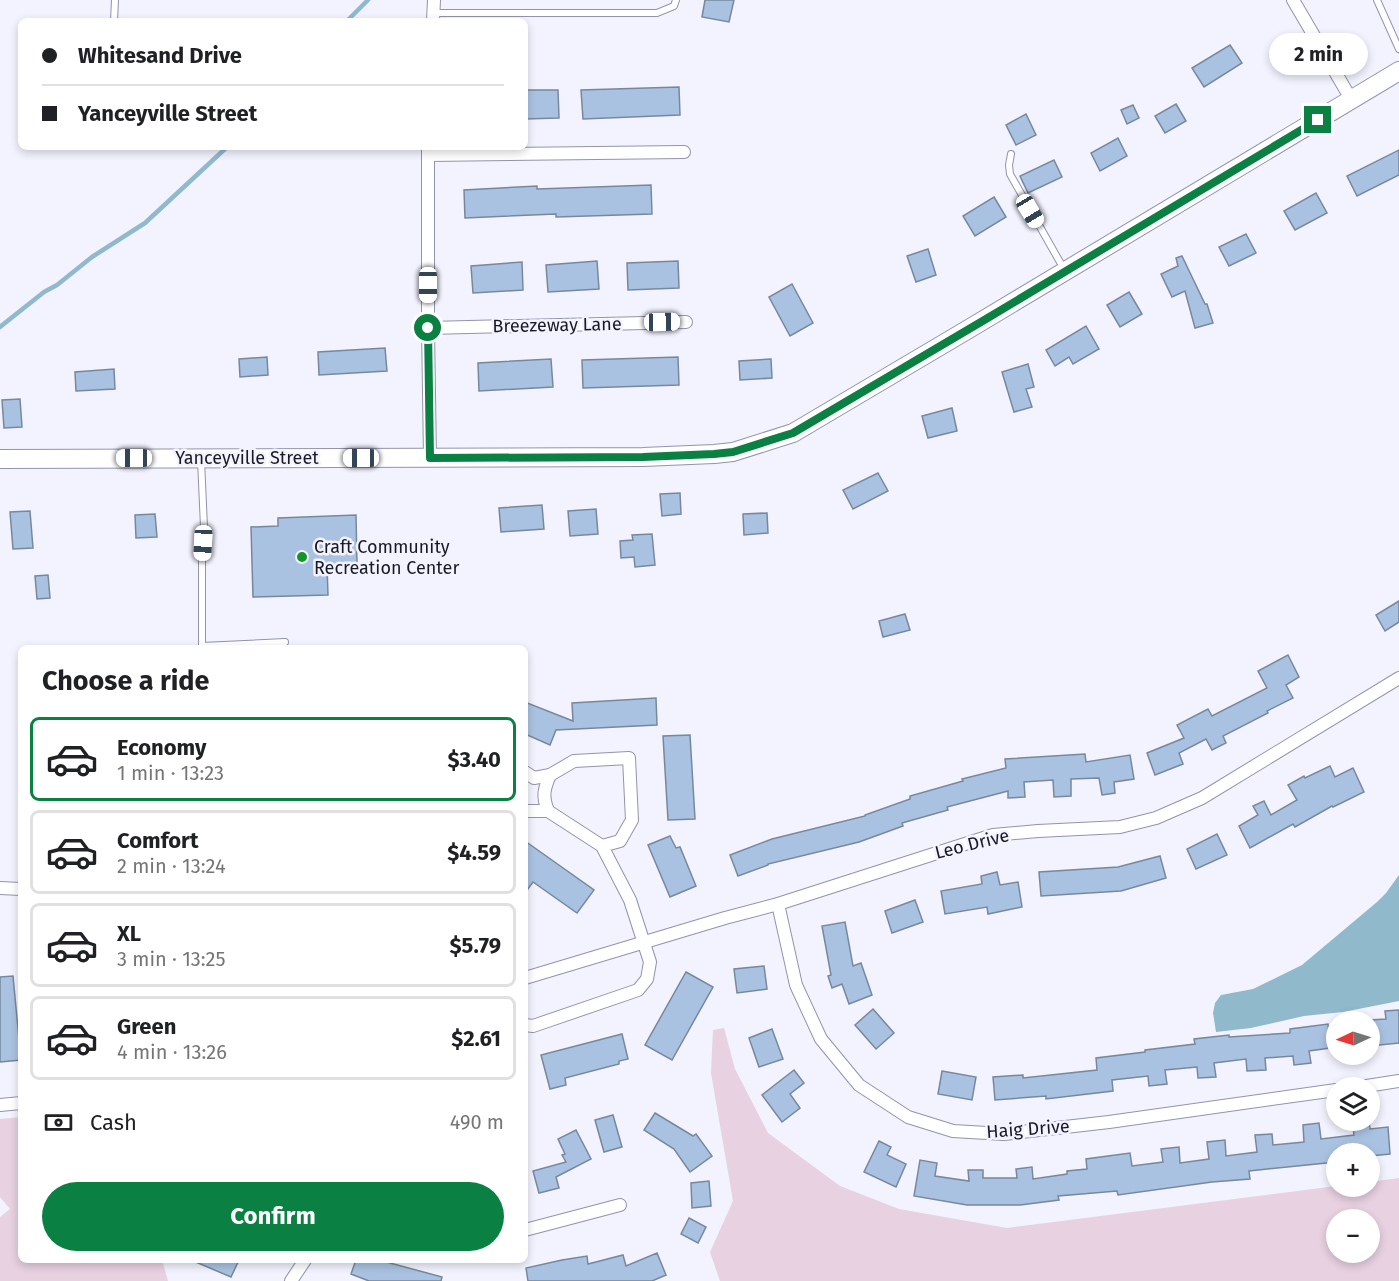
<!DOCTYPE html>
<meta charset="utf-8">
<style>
body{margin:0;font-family:"Fira Sans",sans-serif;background:#f6f6f6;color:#202124;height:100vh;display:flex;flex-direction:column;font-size:22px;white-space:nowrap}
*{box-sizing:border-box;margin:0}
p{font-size:20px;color:#757577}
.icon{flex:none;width:33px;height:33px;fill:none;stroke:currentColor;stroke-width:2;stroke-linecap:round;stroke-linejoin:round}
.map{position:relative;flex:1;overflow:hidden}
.drawer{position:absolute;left:18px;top:645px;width:510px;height:618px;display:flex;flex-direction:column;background:#fff;border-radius:9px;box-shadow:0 3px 9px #0003}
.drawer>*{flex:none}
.banner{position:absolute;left:18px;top:18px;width:510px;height:132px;border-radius:9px;box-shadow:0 3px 9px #0003;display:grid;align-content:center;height:132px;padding:0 24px;background:#fff}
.needle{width:39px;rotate:266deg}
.tools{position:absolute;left:1326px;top:1011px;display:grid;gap:12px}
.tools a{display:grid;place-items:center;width:54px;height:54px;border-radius:50%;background:#fff;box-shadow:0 3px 9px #0003;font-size:30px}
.end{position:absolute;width:27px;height:27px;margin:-14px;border:8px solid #0b8043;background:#fff;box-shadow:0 0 0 3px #fff}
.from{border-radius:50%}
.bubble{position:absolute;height:42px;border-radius:21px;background:#fff;box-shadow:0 3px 9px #0003;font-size:20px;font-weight:700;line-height:42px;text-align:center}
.car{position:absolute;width:18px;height:36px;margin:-18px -9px;border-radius:8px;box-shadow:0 0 4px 2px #0007;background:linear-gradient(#fff 24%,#345 0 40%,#fff 0 76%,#345 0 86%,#fff 0)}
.banner b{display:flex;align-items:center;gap:21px;height:57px;font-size:22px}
.banner b+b{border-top:2px solid #e0e0e0}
.banner i{width:15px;height:15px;background:#202124}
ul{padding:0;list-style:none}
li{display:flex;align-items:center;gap:18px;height:84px;margin:0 12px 9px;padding:0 12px;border:3px solid #e0e0e0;border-radius:9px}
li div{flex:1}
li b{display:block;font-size:22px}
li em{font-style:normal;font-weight:700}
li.current{border-color:#0b8043}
li>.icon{width:54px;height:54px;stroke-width:1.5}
h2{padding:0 24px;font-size:27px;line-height:72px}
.pay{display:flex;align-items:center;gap:15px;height:66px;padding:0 24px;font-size:22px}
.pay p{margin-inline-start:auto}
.button{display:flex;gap:12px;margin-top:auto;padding:12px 24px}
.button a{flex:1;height:69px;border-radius:36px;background:#0b8043;color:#fff;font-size:24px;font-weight:700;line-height:69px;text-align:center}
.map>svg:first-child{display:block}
</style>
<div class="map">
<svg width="1399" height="1281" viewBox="0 0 1399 1281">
<rect width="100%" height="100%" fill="#f2f3fe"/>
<g fill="#e8d1e1" fill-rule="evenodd">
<path d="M724,1028L735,1069L768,1133L840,1186L899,1209L1007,1228L1336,1186H1370V1182L1399,1178V1281H720L710,1252L733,1201L711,1073L713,1030ZM1336,1220H1370V1252H1336Z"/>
<polygon points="21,1117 21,1260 162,1260 168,1281 0,1281 0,1217 10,1209 0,1197 0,1119"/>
</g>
<polygon fill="#90b9cb" points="1399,875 1399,1001 1343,1012 1304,1016 1251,1028 1216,1032 1213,1013 1215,1003 1221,995 1253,989 1302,965 1377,902 1386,893"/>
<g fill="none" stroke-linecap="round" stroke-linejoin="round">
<g stroke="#90b9cb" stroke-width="4.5">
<polyline points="347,21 368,0"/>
<polyline points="0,327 44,292 57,285 92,257 145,223 227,147"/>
</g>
</g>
<g fill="#aac2e1" stroke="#77889e" stroke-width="1.5">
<polygon points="705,0 734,0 729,22 702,17"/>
<polygon points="1230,45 1242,63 1204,87 1192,68"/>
<polygon points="679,87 680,115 583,119 581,90"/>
<polygon points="525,90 558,90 559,118 525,119"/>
<polygon points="1176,104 1186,121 1165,133 1155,116"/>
<polygon points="1133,105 1139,118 1127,124 1121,110"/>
<polygon points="1026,114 1036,135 1016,145 1006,125"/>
<polygon points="1118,138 1127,156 1100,171 1091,153"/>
<polygon points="1399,150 1399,175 1357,196 1347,176"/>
<polygon points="1054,160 1062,177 1028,193 1020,176"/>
<polygon points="651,185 652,214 556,217 556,214 465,218 464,190 537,186 537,189"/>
<polygon points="1316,193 1327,213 1295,230 1284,211"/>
<polygon points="994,197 1006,217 975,236 963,216"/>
<polygon points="1246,234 1256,253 1229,266 1219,247"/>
<polygon points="928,249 936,275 916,282 907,256"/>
<polygon points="1182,256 1205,304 1207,304 1213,323 1195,328 1185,291 1172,297 1161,274 1178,266 1176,258"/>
<polygon points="597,261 599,289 548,292 546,265"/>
<polygon points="678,261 679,288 628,290 627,263"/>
<polygon points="522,262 523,290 473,293 471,266"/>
<polygon points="792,284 813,323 790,336 769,297"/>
<polygon points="1129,292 1142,314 1120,327 1107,305"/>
<polygon points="1086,326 1099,349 1073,364 1069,357 1055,366 1046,350"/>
<polygon points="385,348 387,371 319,375 318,352"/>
<polygon points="267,357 268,375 240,377 239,359"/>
<polygon points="678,357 679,385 583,388 582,360"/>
<polygon points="551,359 553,387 479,391 478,363"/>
<polygon points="771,359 772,378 740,380 739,361"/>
<polygon points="1028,364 1034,387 1026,389 1032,407 1014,412 1002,372"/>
<polygon points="114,369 115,389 76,391 75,372"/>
<polygon points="20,399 22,427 4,428 2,400"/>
<polygon points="952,408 957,431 928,438 922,416"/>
<polygon points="878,473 888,491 853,509 843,490"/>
<polygon points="680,493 681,514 662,516 660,494"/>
<polygon points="542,505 544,529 501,532 499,508"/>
<polygon points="596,509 598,534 570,536 568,511"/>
<polygon points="30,511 33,548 13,549 10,512"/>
<polygon points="767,513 768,533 744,535 743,514"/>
<polygon points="155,514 157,537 136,538 135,515"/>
<polygon points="356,515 357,564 327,565 328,595 253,597 251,527 278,526 278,518"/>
<polygon points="652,534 655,565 635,567 634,557 621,558 620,541 633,540 632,535"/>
<polygon points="48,575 50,598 37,599 35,576"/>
<polygon points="1399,601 1399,622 1385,631 1376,615"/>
<polygon points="905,614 910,630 883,637 879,621"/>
<polygon points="1288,655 1299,677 1286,685 1293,698 1267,711 1268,713 1223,736 1226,743 1212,750 1206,739 1179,753 1183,764 1155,775 1147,753 1184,738 1177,725 1208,709 1212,716 1267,688 1258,671"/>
<polygon points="656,698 657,725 556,730 550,745 525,734 525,702 573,721 572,703"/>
<polygon points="690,735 695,819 668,820 663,736"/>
<polygon points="1085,754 1086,762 1130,755 1134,779 1114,782 1115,793 1102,795 1099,778 1071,779 1071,796 1054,797 1053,780 1024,782 1025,797 1008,798 1008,791 947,807 948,810 902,823 903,826 859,842 768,864 768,865 738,876 730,855 772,839 865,816 865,815 910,799 910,796 963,781 962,779 1006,768 1005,759"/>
<polygon points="1330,766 1335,777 1353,768 1364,792 1333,807 1332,806 1295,827 1293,824 1250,848 1239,826 1258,815 1253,806 1264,801 1271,815 1297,800 1288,785 1304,776 1305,778"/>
<polygon points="1217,834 1227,855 1196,869 1187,849"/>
<polygon points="670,836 676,848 680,847 696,886 670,897 648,845"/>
<polygon points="525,841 594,890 577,913 533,882 525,893"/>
<polygon points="1160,856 1166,878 1121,891 1041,896 1039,872 1118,867"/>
<polygon points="997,872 1000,885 1018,882 1022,907 988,914 987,907 945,914 941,891 982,884 981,876"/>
<polygon points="915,900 923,922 892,933 885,911"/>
<polygon points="845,922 853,966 861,963 872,995 849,1004 842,984 832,988 828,976 831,975 822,926"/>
<polygon points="764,966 767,989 737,993 734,969"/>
<polygon points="686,972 713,987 672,1060 645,1045"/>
<polygon points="13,976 21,1060 0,1062 0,977"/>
<polygon points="873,1009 894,1033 876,1049 855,1025"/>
<polygon points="1399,1010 1399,1043 1370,1046 1370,1020 1386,1019 1385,1011"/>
<polygon points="1328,1024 1330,1048 1309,1051 1311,1063 1294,1065 1293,1056 1265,1058 1266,1070 1247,1071 1246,1059 1214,1063 1216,1077 1198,1078 1197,1067 1165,1070 1167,1084 1149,1086 1148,1076 1112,1080 1113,1091 1046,1099 1046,1096 995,1100 993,1077 1023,1075 1023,1078 1097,1070 1096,1058 1145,1052 1145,1050 1195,1044 1194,1039 1229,1035 1229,1037 1290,1033 1290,1029"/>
<polygon points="772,1029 783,1059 759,1067 749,1038"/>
<polygon points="622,1034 628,1059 619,1061 619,1064 565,1078 566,1085 550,1089 541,1055"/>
<polygon points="794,1070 804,1083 790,1094 800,1108 782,1122 762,1095"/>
<polygon points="942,1071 976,1077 972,1100 938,1094"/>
<polygon points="655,1113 693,1136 696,1134 712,1156 690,1172 674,1149 644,1130"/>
<polygon points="613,1115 622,1147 604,1152 595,1120"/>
<polygon points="1352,1120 1369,1120 1370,1129 1388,1127 1390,1154 1370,1156 1370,1154 1336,1154 1336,1162 1249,1171 1250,1179 1212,1182 1118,1195 1117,1191 1058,1196 1059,1200 1020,1205 967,1205 914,1196 920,1160 937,1163 935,1176 969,1181 968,1170 983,1170 983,1178 1017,1178 1016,1169 1032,1167 1033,1179 1067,1174 1067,1171 1087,1169 1086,1159 1130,1153 1132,1166 1163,1162 1161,1149 1179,1147 1180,1163 1209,1159 1207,1142 1225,1140 1226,1156 1257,1152 1255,1135 1272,1134 1273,1145 1304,1142 1303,1125 1319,1123 1321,1139 1354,1135"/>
<polygon points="576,1130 591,1159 556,1177 559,1188 539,1193 533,1171 566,1162 562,1155 565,1154 558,1139"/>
<polygon points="879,1141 891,1147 887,1155 906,1164 896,1187 864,1172"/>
<polygon points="709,1181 711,1206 692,1208 691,1183"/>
<polygon points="689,1218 706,1227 698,1243 681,1234"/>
<polygon points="657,1253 666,1275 652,1281 528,1281 526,1268 562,1260 587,1256 588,1264 623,1255 626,1266"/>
<polygon points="191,1260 239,1260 231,1277"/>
<polygon points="356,1260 379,1260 442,1277 441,1281 369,1281 351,1274"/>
</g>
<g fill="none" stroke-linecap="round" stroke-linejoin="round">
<g stroke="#9293ae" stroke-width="8">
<g id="lane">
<polyline points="1377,0 1399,49"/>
<polyline points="434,13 657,13 674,6 676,0"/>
<polyline points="114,21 115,0"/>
<polyline points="1011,154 1009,165 1010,174 1065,271"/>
<polyline points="201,460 204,527 202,559 202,646 285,642"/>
</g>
</g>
<g stroke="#9293ae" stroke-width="14">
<g id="street">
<polyline points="1293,0 1351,99"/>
<polyline points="433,21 434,0"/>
<polyline points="428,147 428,328 430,458"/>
<polyline points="428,155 684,152"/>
<polyline points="428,328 686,322"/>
<polyline points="525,772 534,778 550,775 574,761 629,758 632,820 620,841 602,846"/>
<polyline points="525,811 548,811 602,846 630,900 650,962 647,979 638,990 533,1026 525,1025"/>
<path d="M548,811C542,796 544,789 550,775"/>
<polyline points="0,888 21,889"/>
<polyline points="778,904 796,985 821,1039 859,1085 908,1117 953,1131 1004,1134 1109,1122 1336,1090"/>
<polyline points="525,978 725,918 778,904 993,835 1038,831 1120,827 1156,818 1202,798 1399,678"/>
<polyline points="1354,1088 1399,1081"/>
<polyline points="0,1105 21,1103"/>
<polyline points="525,1230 620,1205"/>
<polyline points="291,1281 305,1260"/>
</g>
</g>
<g stroke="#9293ae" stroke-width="20">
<polyline id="secondary" points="0,459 643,457 714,454 733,452 793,433 967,330 1399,71"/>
</g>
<use href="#lane" stroke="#fff" stroke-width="6"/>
<use href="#street" stroke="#fff" stroke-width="12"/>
<use href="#secondary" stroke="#fff" stroke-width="18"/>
</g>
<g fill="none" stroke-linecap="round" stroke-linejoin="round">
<polyline stroke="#0b8043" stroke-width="8" points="428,328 430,458 643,457 714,454 733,452 793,433 986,319 1318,120"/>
</g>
<circle fill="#139629" stroke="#f2f3fe" stroke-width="2" cx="302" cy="557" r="6"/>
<g text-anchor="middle" stroke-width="5" stroke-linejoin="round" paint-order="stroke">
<g font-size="18" fill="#181923" stroke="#f2f3fe">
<text transform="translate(557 325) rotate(-1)" y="6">Breezeway Lane</text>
<text x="247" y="464">Yanceyville Street</text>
<text transform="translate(972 844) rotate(-14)" y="6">Leo Drive</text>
<text transform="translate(1028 1129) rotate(-4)" y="6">Haig Drive</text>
</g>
<g font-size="18" fill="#181923" stroke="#f2f3fe" text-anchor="start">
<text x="314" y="553">Craft Community<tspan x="314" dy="21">Recreation Center</tspan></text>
</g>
</g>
</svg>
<div class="tools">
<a><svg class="needle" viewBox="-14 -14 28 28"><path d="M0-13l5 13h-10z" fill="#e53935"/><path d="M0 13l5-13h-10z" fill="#757577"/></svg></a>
<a><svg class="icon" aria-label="layers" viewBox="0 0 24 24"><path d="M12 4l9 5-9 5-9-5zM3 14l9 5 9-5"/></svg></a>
<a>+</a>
<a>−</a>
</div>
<i class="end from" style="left:428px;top:328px"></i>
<i class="end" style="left:1318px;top:120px"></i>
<div class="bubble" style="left:1269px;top:33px;width:99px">2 min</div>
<i class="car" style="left:1030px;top:211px;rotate:149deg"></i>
<i class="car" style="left:428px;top:285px;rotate:180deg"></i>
<i class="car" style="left:662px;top:322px;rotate:89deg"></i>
<i class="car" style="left:134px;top:458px;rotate:270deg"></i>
<i class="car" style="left:361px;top:458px;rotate:270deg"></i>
<i class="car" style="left:203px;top:543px;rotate:183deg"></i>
<div class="banner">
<b><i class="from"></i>Whitesand Drive</b>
<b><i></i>Yanceyville Street</b>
</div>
<section class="drawer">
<h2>Choose a ride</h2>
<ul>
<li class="current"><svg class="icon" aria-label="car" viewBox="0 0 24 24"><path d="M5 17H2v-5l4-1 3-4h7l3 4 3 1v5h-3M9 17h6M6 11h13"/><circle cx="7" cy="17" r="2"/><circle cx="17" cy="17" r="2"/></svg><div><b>Economy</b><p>1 min · 13:23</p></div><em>$3.40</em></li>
<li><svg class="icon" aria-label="car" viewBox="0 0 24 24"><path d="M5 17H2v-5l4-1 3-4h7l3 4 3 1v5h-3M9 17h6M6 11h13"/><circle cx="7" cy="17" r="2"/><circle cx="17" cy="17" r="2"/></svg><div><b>Comfort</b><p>2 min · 13:24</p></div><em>$4.59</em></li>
<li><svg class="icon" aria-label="car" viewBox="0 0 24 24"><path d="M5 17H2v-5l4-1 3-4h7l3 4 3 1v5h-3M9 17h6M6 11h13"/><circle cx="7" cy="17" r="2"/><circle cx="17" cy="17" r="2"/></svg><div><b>XL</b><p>3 min · 13:25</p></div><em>$5.79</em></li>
<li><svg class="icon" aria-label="car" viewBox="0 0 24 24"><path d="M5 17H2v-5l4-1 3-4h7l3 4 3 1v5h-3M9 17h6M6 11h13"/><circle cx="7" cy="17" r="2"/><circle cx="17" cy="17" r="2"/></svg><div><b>Green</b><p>4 min · 13:26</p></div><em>$2.61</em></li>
</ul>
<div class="pay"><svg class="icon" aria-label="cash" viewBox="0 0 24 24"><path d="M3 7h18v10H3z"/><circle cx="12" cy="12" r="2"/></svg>Cash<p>490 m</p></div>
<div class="button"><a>Confirm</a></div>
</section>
</div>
